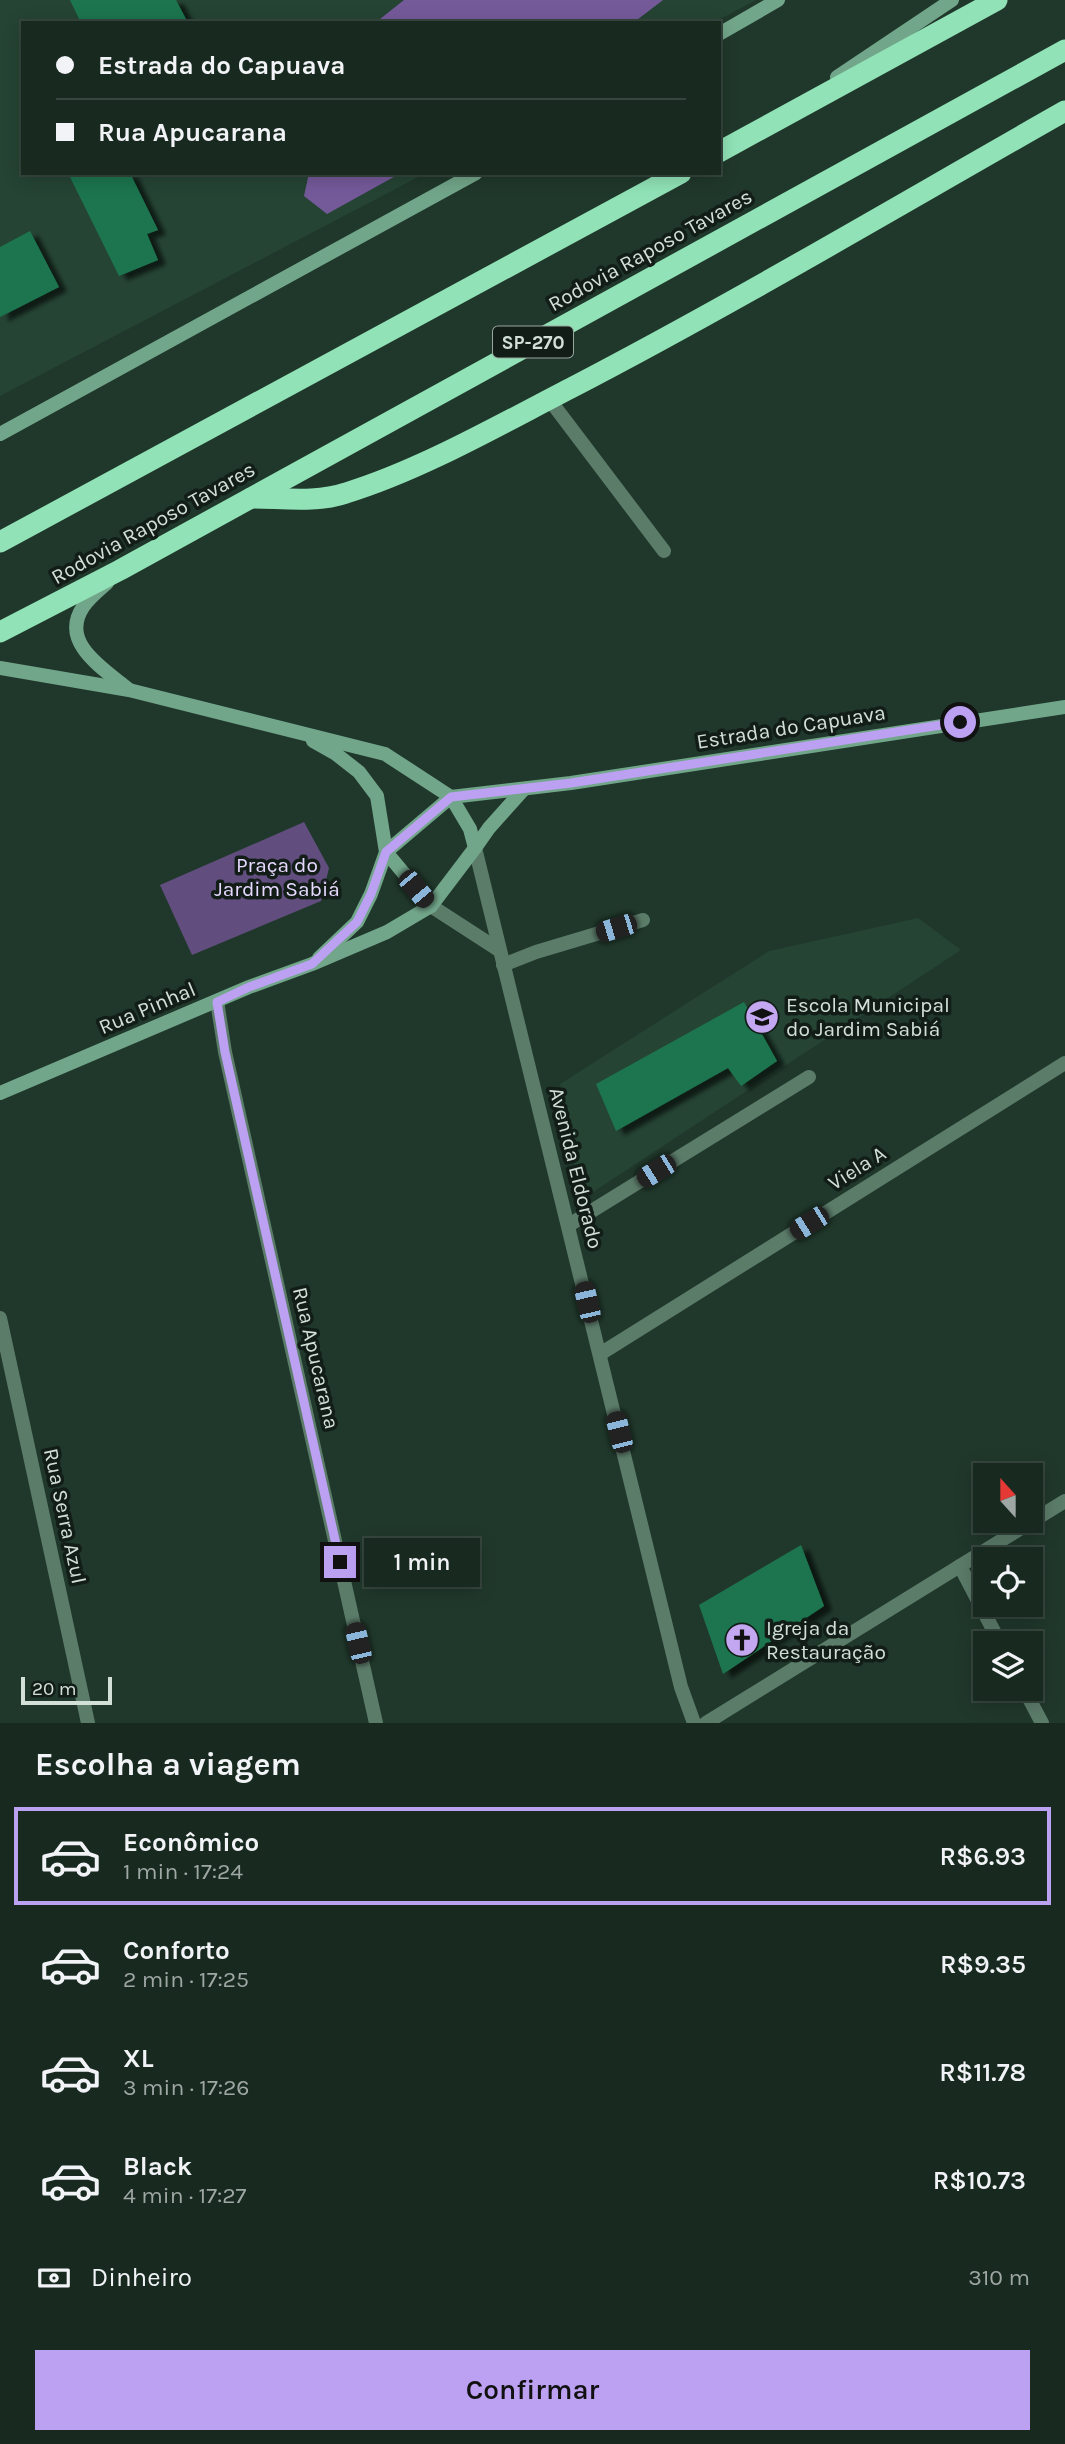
<!DOCTYPE html>
<html lang="pt">
<meta charset="utf-8">
<style>
body{margin:0;font-family:Karla,sans-serif;background:#25362d;color:#f1f3f6;height:100vh;display:flex;flex-direction:column;font-size:26px;white-space:nowrap}
*{box-sizing:border-box;margin:0}
p{font-size:23px;color:#9fa7a5}
.icon{flex:none;width:38px;height:38px;fill:none;stroke:currentColor;stroke-width:2;stroke-linecap:round;stroke-linejoin:round}
.map{position:relative;height:1723px;overflow:hidden}
.details{display:flex;flex-direction:column;background:#182a20;flex:1}
.details>*{flex:none}
.guide{position:absolute;left:21px;top:21px;width:700px;height:154px;border-radius:0px;box-shadow:0 4px 18px #0003,0 0 0 2px #36463e;display:grid;align-content:center;height:154px;padding:0 35px;background:#182a20}
.needle{width:46px;rotate:339deg}
.tools{position:absolute;left:973px;top:1463px;display:grid;gap:14px}
.tools a{display:grid;place-items:center;width:70px;height:70px;border-radius:0px;background:#182a20;box-shadow:0 4px 18px #0003,0 0 0 2px #36463e;font-size:35px}
.scale{position:absolute;left:21px;bottom:18px;width:91px;box-sizing:border-box;padding-left:7px;border:4px solid #d2e0d8;border-top:0;font-size:19px;line-height:24px;white-space:nowrap;color:#d2e0d8;-webkit-text-stroke:5px #121d17;paint-order:stroke}
.end{position:absolute;width:32px;height:32px;margin:-16px;border:9px solid #bca0f2;background:#111;box-shadow:0 0 0 4px #111}
.from{border-radius:50%}
.bubble{position:absolute;height:49px;border-radius:0px;background:#182a20;box-shadow:0 4px 18px #0003,0 0 0 2px #36463e;font-size:23px;font-weight:600;line-height:49px;text-align:center}
.car{position:absolute;width:21px;height:42px;margin:-21px -10px;border-radius:9px;box-shadow:0 0 5px 2px #0007;background:linear-gradient(#222 24%,#8ab4d8 0 40%,#222 0 76%,#8ab4d8 0 86%,#222 0)}
.guide b{display:flex;align-items:center;gap:24px;height:66px;font-size:26px}
.guide b+b{border-top:2px solid #36463e}
.guide i{width:18px;height:18px;background:#f1f3f6}
ul{padding:0;list-style:none}
li{display:flex;align-items:center;gap:21px;height:98px;margin:0 14px 10px;padding:0 21px;border:4px solid transparent;border-radius:0px}
li div{flex:1}
li b{display:block;font-size:26px}
li em{font-style:normal;font-weight:600}
li.selected{border-color:#bca0f2}
li>.icon{width:63px;height:63px;stroke-width:1.5}
h2{padding:0 35px;font-size:32px;line-height:84px}
.pay{display:flex;align-items:center;gap:18px;height:77px;padding:0 35px;font-size:26px}
.pay p{margin-inline-start:auto}
.button{display:flex;gap:14px;margin-top:auto;padding:14px 35px}
.button a{flex:1;height:80px;border-radius:0px;background:#bca0f2;color:#111;font-size:28px;font-weight:600;line-height:80px;text-align:center}
.map>svg:first-child{display:block}
</style>
<div class="map">
<svg width="1065" height="1723" viewBox="0 0 1065 1723">
<defs>
<filter id="shadow"><feDropShadow dx="8" dy="4.5" stdDeviation="2" flood-color="#0009"/></filter>
</defs>
<rect width="100%" height="100%" fill="#20382b"/>
<g fill="#254434">
<polygon points="0,0 756,0 713,23 23,23 23,173 426,173 0,396"/>
<polygon points="918,918 961,950 581,1200 560,1084 769,951"/>
</g>
<polygon fill="#614e7e" points="304,822 329,868 321,901 192,955 160,885"/>
<g fill="#755a9a">
<polygon points="404,0 663,0 633,23 375,23"/>
<polygon points="309,173 401,173 327,214 304,196"/>
</g>
<g fill="#1d754f" filter="url(#shadow)">
<polygon points="70,0 176,0 188,23 81,23"/>
<polygon points="68,173 130,173 158,230 147,234 158,260 119,276"/>
<polygon points="30,231 59,287 0,317 0,247"/>
<polygon points="744,1002 777,1061 741,1086 728,1068 616,1131 596,1084"/>
<polygon points="801,1545 824,1606 723,1674 699,1605"/>
</g>
<g fill="none" stroke-linecap="round" stroke-linejoin="round">
<g stroke="#5c7c6a" stroke-width="14">
<polyline points="549,399 664,551"/>
<polyline points="503,965 536,952 643,920"/>
</g>
<g stroke="#5c7c6a" stroke-width="14">
<polyline points="475,848 681,1687 694,1723"/>
<polyline points="431,906 499,950"/>
<polyline points="217,1001 225,1052 376,1723"/>
<polyline points="569,1225 809,1077"/>
<polyline points="0,1318 88,1723"/>
<polyline points="600,1354 1065,1063"/>
<polyline points="960,1566 1000,1643"/>
<polyline points="1024,1689 1042,1723"/>
<polyline points="706,1723 1065,1501"/>
</g>
<g stroke="#72a68a" stroke-width="14">
<polyline points="719,34 778,0"/>
<polyline points="837,77 952,0"/>
<polyline points="0,434 476,173"/>
<path d="M107,583C99,590 89,598 83,607C59,643 104,669 128,689"/>
<polyline points="0,668 129,690 385,754 451,797 470,829 475,848 431,906 387,932 312,964 249,987 0,1093"/>
<polyline points="313,741 336,754 359,772 377,796 386,852 371,894 357,922 319,958"/>
<polyline points="475,848 489,828 523,790"/>
<polyline points="431,906 386,852 451,797 571,783 1065,707"/>
</g>
<g stroke="#91e3b7" stroke-width="21">
<polyline points="719,152 997,0"/>
<path d="M251,498C282,498 317,503 346,493C421,470 501,424 571,388C738,301 901,204 1065,111"/>
<polyline points="0,542 681,173"/>
<polyline points="0,632 120,570 1065,50"/>
</g>
</g>
<g fill="none" stroke-linecap="round" stroke-linejoin="round">
<polyline stroke="#bca0f2" stroke-width="9" points="340,1562 225,1052 217,1002 249,987 312,964 357,922 371,894 386,852 451,797 571,783 960,722"/>
</g>
<defs>
<g id="school-disc" transform="scale(1.75)"><circle r="9.5" fill="#c4a7f1" stroke="#121d17"/><path d="M0-5L7-2L0 1L-7-2ZM-4 1L0 2.5L4 1V4Q0 6-4 4Z" fill="#111"/></g>
<g id="church-disc" transform="scale(1.75)"><circle r="9.5" fill="#c4a7f1" stroke="#121d17"/><path d="M-1.2-6h2.4v3.5h3.3v2.4h-3.3V6h-2.4V-.1h-3.3v-2.4h3.3Z" fill="#111"/></g>
</defs>
<g fill-rule="evenodd">
<use href="#school-disc" x="762" y="1017"/>
<use href="#church-disc" x="742" y="1640"/>
</g>
<g text-anchor="middle" stroke-width="7" stroke-linejoin="round" paint-order="stroke">
<rect fill="#121d17" stroke="#98a69e" stroke-width="2" x="493" y="326.5" width="80" height="31" rx="5"/>
<g font-size="19" font-weight="bold" fill="#d2e0d8">
<text x="533" y="349">SP-270</text>
</g>
<g font-size="21" fill="#d2e0d8" stroke="#121d17">
<text transform="translate(650 250) rotate(-29)" y="7">Rodovia Raposo Tavares</text>
<text transform="translate(153 523) rotate(-29)" y="7">Rodovia Raposo Tavares</text>
<text transform="translate(791 727) rotate(-9)" y="7">Estrada do Capuava</text>
<text transform="translate(147 1008) rotate(-23)" y="7">Rua Pinhal</text>
<text transform="translate(576 1168) rotate(76)" y="7">Avenida Eldorado</text>
<text transform="translate(857 1168) rotate(-32)" y="7">Viela A</text>
<text transform="translate(316 1358) rotate(77)" y="7">Rua Apucarana</text>
<text transform="translate(65 1516) rotate(78)" y="7">Rua Serra Azul</text>
</g>
<g font-size="21" fill="#e7d9ff" stroke="#121d17">
<text x="277" y="872">Praça do<tspan x="277" dy="24">Jardim Sabiá</tspan></text>
</g>
<g font-size="21" fill="#d2e0d8" stroke="#121d17" text-anchor="start">
<text x="786" y="1012">Escola Municipal<tspan x="786" dy="24">do Jardim Sabiá</tspan></text>
<text x="766" y="1635">Igreja da<tspan x="766" dy="24">Restauração</tspan></text>
</g>
</g>
</svg>
<div class="tools">
<a><svg class="needle" viewBox="-14 -14 28 28"><path d="M0-13l5 13h-10z" fill="#e53935"/><path d="M0 13l5-13h-10z" fill="#9fa7a5"/></svg></a>
<a><svg class="icon" aria-label="locate" viewBox="0 0 24 24"><circle cx="12" cy="12" r="6"/><path d="M12 2v4M12 18v4M2 12h4M18 12h4"/></svg></a>
<a><svg class="icon" aria-label="layers" viewBox="0 0 24 24"><path d="M12 4l9 5-9 5-9-5zM3 14l9 5 9-5"/></svg></a>
</div>
<div class="scale">20 m</div>
<i class="end from" style="left:960px;top:722px"></i>
<i class="end" style="left:340px;top:1562px"></i>
<div class="bubble" style="left:364px;top:1538px;width:116px">1 min</div>
<i class="car" style="left:416px;top:889px;rotate:140deg"></i>
<i class="car" style="left:616px;top:928px;rotate:253deg"></i>
<i class="car" style="left:656px;top:1171px;rotate:238deg"></i>
<i class="car" style="left:809px;top:1223px;rotate:238deg"></i>
<i class="car" style="left:587px;top:1302px;rotate:347deg"></i>
<i class="car" style="left:619px;top:1432px;rotate:346deg"></i>
<i class="car" style="left:358px;top:1643px;rotate:347deg"></i>
<div class="guide">
<b><i class="from"></i>Estrada do Capuava</b>
<b><i></i>Rua Apucarana</b>
</div>
</div>
<section class="details">
<h2>Escolha a viagem</h2>
<ul>
<li class="selected"><svg class="icon" aria-label="car" viewBox="0 0 24 24"><path d="M5 17H2v-5l4-1 3-4h7l3 4 3 1v5h-3M9 17h6M6 11h13"/><circle cx="7" cy="17" r="2"/><circle cx="17" cy="17" r="2"/></svg><div><b>Econômico</b><p>1 min · 17:24</p></div><em>R$6.93</em></li>
<li><svg class="icon" aria-label="car" viewBox="0 0 24 24"><path d="M5 17H2v-5l4-1 3-4h7l3 4 3 1v5h-3M9 17h6M6 11h13"/><circle cx="7" cy="17" r="2"/><circle cx="17" cy="17" r="2"/></svg><div><b>Conforto</b><p>2 min · 17:25</p></div><em>R$9.35</em></li>
<li><svg class="icon" aria-label="car" viewBox="0 0 24 24"><path d="M5 17H2v-5l4-1 3-4h7l3 4 3 1v5h-3M9 17h6M6 11h13"/><circle cx="7" cy="17" r="2"/><circle cx="17" cy="17" r="2"/></svg><div><b>XL</b><p>3 min · 17:26</p></div><em>R$11.78</em></li>
<li><svg class="icon" aria-label="car" viewBox="0 0 24 24"><path d="M5 17H2v-5l4-1 3-4h7l3 4 3 1v5h-3M9 17h6M6 11h13"/><circle cx="7" cy="17" r="2"/><circle cx="17" cy="17" r="2"/></svg><div><b>Black</b><p>4 min · 17:27</p></div><em>R$10.73</em></li>
</ul>
<div class="pay"><svg class="icon" aria-label="cash" viewBox="0 0 24 24"><path d="M3 7h18v10H3z"/><circle cx="12" cy="12" r="2"/></svg>Dinheiro<p>310 m</p></div>
<div class="button"><a>Confirmar</a></div>
</section>
